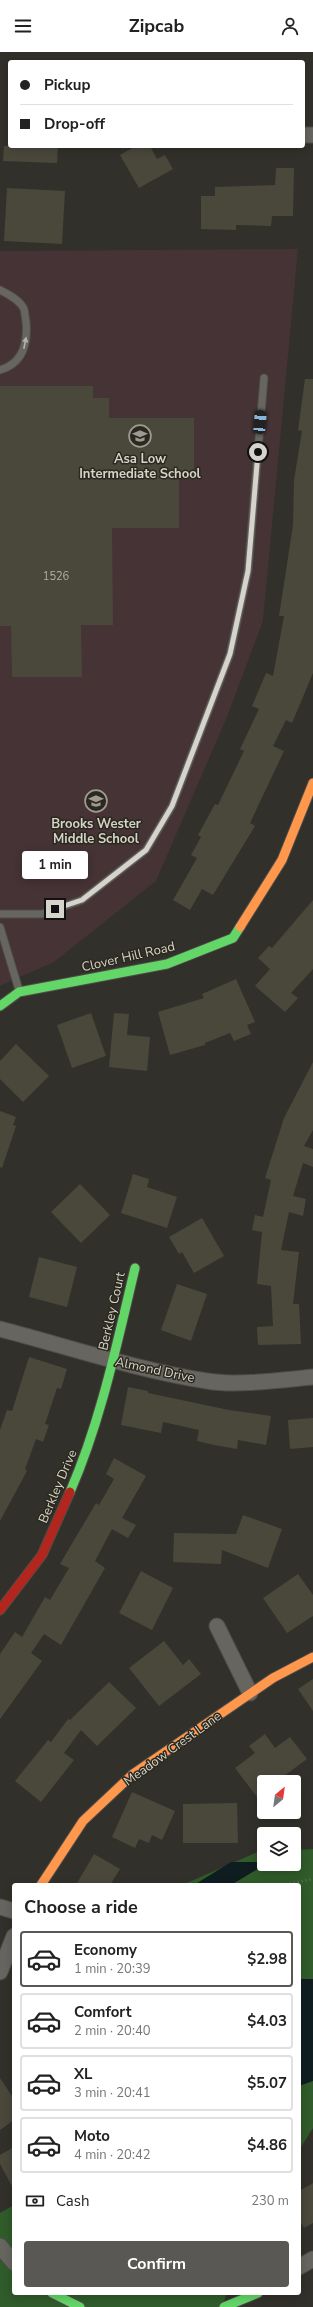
<!DOCTYPE html>
<meta charset="utf-8">
<style>
body{margin:0;font-family:"Nunito Sans",sans-serif;background:#f6f6f6;color:#222;height:100vh;display:flex;flex-direction:column;font-size:15px;white-space:nowrap}
*{box-sizing:border-box;margin:0}
p{font-size:13px;color:#767676}
.icon{flex:none;width:22px;height:22px;fill:none;stroke:currentColor;stroke-width:2;stroke-linecap:round;stroke-linejoin:round}
.map{position:relative;flex:1;overflow:hidden}
.sheet{position:absolute;left:12px;top:1831px;width:289px;height:412px;display:flex;flex-direction:column;background:#fff;border-radius:4px;box-shadow:0 2px 10px #0003}
.sheet>*{flex:none}
.top-card{position:absolute;left:8px;top:8px;width:297px;height:88px;border-radius:4px;box-shadow:0 2px 10px #0003;display:grid;align-content:center;height:88px;padding:0 12px;background:#fff}
.needle{width:26px;rotate:29deg}
.tools{position:absolute;left:257px;top:1723px;display:grid;gap:8px}
.tools a{display:grid;place-items:center;width:44px;height:44px;border-radius:4px;background:#fff;box-shadow:0 2px 10px #0003;font-size:20px}
.end{position:absolute;width:18px;height:18px;margin:-9px;border:5px solid #d5d3cc;background:#111;box-shadow:0 0 0 2px #111}
.from{border-radius:50%}
.bubble{position:absolute;height:28px;border-radius:4px;background:#fff;box-shadow:0 2px 10px #0003;font-size:13px;font-weight:700;line-height:28px;text-align:center}
.car{position:absolute;width:12px;height:24px;margin:-12px -6px;border-radius:5px;box-shadow:0 0 3px 1px #0007;background:linear-gradient(#222 24%,#8ab4d8 0 40%,#222 0 76%,#8ab4d8 0 86%,#222 0)}
.top-card b{display:flex;align-items:center;gap:14px;height:38px;font-size:15px}
.top-card b+b{border-top:1px solid #e0e0e0}
.top-card i{width:10px;height:10px;background:#222}
ul{padding:0;list-style:none}
li{display:flex;align-items:center;gap:12px;height:56px;margin:0 8px 6px;padding:0 4px;border:2px solid #e0e0e0;border-radius:4px}
li div{flex:1}
li b{display:block;font-size:15px}
li em{font-style:normal;font-weight:700}
li.selected{border-color:#595855}
li>.icon{width:36px;height:36px;stroke-width:1.5}
h2{padding:0 12px;font-size:18px;line-height:48px}
.pay{display:flex;align-items:center;gap:10px;height:44px;padding:0 12px;font-size:15px}
.pay p{margin-inline-start:auto}
.primary-button{display:flex;gap:8px;margin-top:auto;padding:8px 12px}
.primary-button a{flex:1;height:46px;border-radius:4px;background:#595855;color:#fff;font-size:16px;font-weight:700;line-height:46px;text-align:center}
header{display:flex;justify-content:space-between;align-items:center;height:52px;padding:0 12px;background:#fff;font-size:18px;font-weight:700}
.map>svg:first-child{display:block}
</style>
<header><svg class="icon" aria-label="menu" viewBox="0 0 24 24"><path d="M4 6h16M4 12h16M4 18h16"/></svg>Zipcab<svg class="icon" aria-label="person" viewBox="0 0 24 24"><circle cx="12" cy="8" r="4"/><path d="M4 21q1-7 8-7t8 7"/></svg></header>
<div class="map">
<svg width="313" height="2255" viewBox="0 0 313 2255">
<rect width="100%" height="100%" fill="#32302a"/>
<polygon fill="#453335" points="298,197 263,569 227,665 156,829 54,910 0,934 0,199"/>
<g fill="#305b2a">
<polygon points="313,1797 313,2076 299,2098 299,1833 182,1833 260,1799 264,1799 264,1812 294,1812 294,1798"/>
<polygon points="14,2153 14,2241 227,2241 222,2255 0,2255 0,2161"/>
</g>
<g fill="#0f1d21">
<polygon points="231,1810 264,1810 266,1812 231,1833 194,1833"/>
<polygon points="299,1927 313,1927 313,2029 299,2034"/>
</g>
<g fill="#4a483b">
<polygon points="4,94 58,94 57,111 3,109"/>
<polygon points="136,94 150,94 157,107 165,103 173,117 139,136 120,103"/>
<polygon points="276,116 294,116 293,164 272,164 271,174 236,173 236,178 201,177 201,144 215,144 215,135 275,133"/>
<polygon points="7,136 65,139 62,192 4,189"/>
<polygon points="305,327 313,327 313,621 292,671 286,668 273,694 284,699 250,771 255,774 213,843 202,837 190,858 173,848 197,806 191,803 201,785 198,783 215,752 218,753 244,699 240,697 259,657 252,654 266,621 273,624 284,564 279,564 293,473 294,428 302,379 298,378"/>
<polygon points="0,334 93,334 93,346 109,346 109,366 194,366 194,422 179,422 179,476 112,476 113,573 81,573 82,625 12,625 11,574 0,574"/>
<polygon points="313,848 313,917 291,941 298,946 285,960 255,934 270,917 258,906 269,894 272,896"/>
<polygon points="236,927 255,970 247,973 251,982 234,989 230,981 205,991 205,993 170,1003 158,960 204,946 202,942"/>
<polygon points="91,961 106,1004 72,1016 57,973"/>
<polygon points="114,961 129,962 127,983 150,985 147,1019 109,1015"/>
<polygon points="16,992 49,1024 23,1050 0,1027 0,1009"/>
<polygon points="313,1010 313,1078 304,1094 313,1097 313,1115 303,1111 293,1144 306,1147 303,1164 289,1160 281,1198 299,1200 293,1252 299,1252 301,1292 258,1293 257,1275 273,1274 271,1234 257,1232 262,1180 252,1178 255,1163 263,1165 271,1128 265,1126 284,1066"/>
<polygon points="0,1059 16,1065 13,1073 16,1074 2,1116 0,1115"/>
<polygon points="133,1122 149,1127 147,1135 177,1145 167,1176 121,1161"/>
<polygon points="80,1132 110,1163 81,1191 51,1160"/>
<polygon points="202,1166 224,1204 194,1221 182,1200 179,1202 169,1185"/>
<polygon points="39,1205 77,1215 67,1255 29,1245"/>
<polygon points="177,1232 207,1242 191,1289 161,1278"/>
<polygon points="29,1305 67,1317 61,1337 57,1336 45,1372 49,1373 43,1390 36,1387 25,1417 27,1419 0,1469 0,1378 7,1358 12,1359"/>
<polygon points="128,1335 148,1339 148,1341 229,1358 271,1364 266,1393 238,1388 237,1397 214,1393 197,1389 199,1378 163,1370 161,1381 121,1373"/>
<polygon points="313,1366 313,1395 290,1397 288,1368"/>
<polygon points="114,1406 146,1424 122,1466 136,1473 128,1486 112,1477 95,1509 105,1516 61,1593 44,1582 31,1601 42,1609 0,1667 0,1602 15,1580 22,1585 45,1545 50,1548 69,1516 60,1512 96,1451 99,1453 114,1427 106,1422"/>
<polygon points="243,1463 282,1477 268,1516 222,1498 221,1512 173,1510 174,1481 236,1482"/>
<polygon points="141,1519 173,1536 152,1578 119,1561"/>
<polygon points="298,1522 313,1543 313,1564 287,1581 263,1546"/>
<polygon points="164,1589 183,1613 189,1607 201,1622 159,1654 129,1616"/>
<polygon points="313,1627 313,1659 298,1637"/>
<polygon points="109,1630 136,1656 97,1694 81,1678 64,1701 74,1708 41,1750 15,1729 48,1688 51,1690 68,1667 70,1668"/>
<polygon points="265,1682 275,1696 290,1685 307,1707 276,1730 264,1730 264,1739 257,1745 235,1716 255,1701 249,1694"/>
<polygon points="132,1740 175,1759 162,1788 152,1783 149,1791 139,1787 135,1796 112,1785"/>
<polygon points="237,1751 238,1791 183,1791 183,1752"/>
<polygon points="94,1802 120,1817 110,1833 76,1833"/>
<polygon points="0,2026 14,2047 14,2068 0,2078"/>
<polygon points="14,2095 14,2138 0,2112 0,2103"/>
<polygon points="313,2131 313,2171 304,2176 299,2167 299,2139"/>
</g>
<g fill="none" stroke-linecap="round" stroke-linejoin="round">
<g stroke="#4e4c48" stroke-width="9">
<g id="lane">
<path d="M0,238C8,242 20,248 24,257C25,260 25,265 26,269C28,290 24,311 0,318"/>
<polyline points="0,862 42,862 82,848 146,798 172,754 230,602 248,519 264,326"/>
<polyline points="0,875 19,938"/>
</g>
</g>
<g stroke="#4e4c48" stroke-width="17">
<g id="street">
<polyline points="303,83 313,83"/>
<path d="M0,1277C69,1295 137,1318 207,1329C236,1334 282,1328 313,1325"/>
<polyline points="217,1574 250,1641"/>
<polyline points="0,1855 14,1859"/>
<polyline points="0,1920 14,1884"/>
<polyline points="0,2194 14,2211"/>
<polyline points="299,2215 313,2207"/>
</g>
</g>
<g stroke="#4e4c48" stroke-width="11">
<g id="fast">
<polyline points="0,954 19,940 167,912 233,886 240,875"/>
<path d="M70,1440C101,1369 117,1291 135,1216"/>
<polyline points="52,2241 80,2255"/>
<polyline points="224,2255 258,2241"/>
</g>
</g>
<g stroke="#4e4c48" stroke-width="11">
<g id="slow">
<polyline points="240,875 282,808 313,731"/>
<polyline points="41,1833 83,1769 133,1722 273,1626 313,1605"/>
</g>
</g>
<g stroke="#4e4c48" stroke-width="11">
<polyline id="jam" points="0,1558 42,1503 70,1440"/>
</g>
<polyline stroke="#6a6966" stroke-width="2.5" stroke-dasharray="1 3" stroke-linecap="butt" points="282,1833 313,1827"/>
<use href="#lane" stroke="#676560" stroke-width="7"/>
<use href="#street" stroke="#676560" stroke-width="15"/>
<use href="#fast" stroke="#63d668" stroke-width="9"/>
<use href="#slow" stroke="#ff974d" stroke-width="9"/>
<use href="#jam" stroke="#b3261e" stroke-width="9"/>
</g>
<defs><path id="oneway-solid" d="M-6-.8H1V-3.2L6.5 0L1 3.2V.8H-6Z"/></defs>
<use fill="#b4b2ac" href="#oneway-solid" transform="translate(25 291) rotate(-79)"/>
<g fill="none" stroke-linecap="round" stroke-linejoin="round">
<polyline stroke="#d5d3cc" stroke-width="5" points="55,857 82,848 146,798 172,754 230,602 248,519 258,400"/>
</g>
<defs>
<g id="school-ring" transform="scale(1.15)"><circle r="9.5" fill="#2b281d" stroke="#9c9a93" stroke-width="1.5"/><path d="M0-5L7-2L0 1L-7-2ZM-4 1L0 2.5L4 1V4Q0 6-4 4Z" fill="#9c9a93"/></g>
</defs>
<g fill-rule="evenodd">
<use href="#school-ring" x="140" y="384"/>
<use href="#school-ring" x="96" y="749"/>
</g>
<g text-anchor="middle" stroke-width="3" stroke-linejoin="round" paint-order="stroke">
<g font-size="11" fill="#b2b0a8">
<text x="56" y="528">1526</text>
</g>
<g font-size="13" font-weight="bold" fill="#d5d3cc" stroke="#2b281d">
<text x="140" y="411">Asa Low<tspan x="140" dy="15">Intermediate School</tspan></text>
<text x="96" y="776">Brooks Wester<tspan x="96" dy="15">Middle School</tspan></text>
</g>
<g font-size="13" fill="#d5d3cc" stroke="#2b281d">
<text transform="translate(128 904) rotate(-13)" y="5">Clover Hill Road</text>
<text transform="translate(111 1259) rotate(-77)" y="5">Berkley Court</text>
<text transform="translate(155 1317) rotate(12)" y="5">Almond Drive</text>
<text transform="translate(57 1434) rotate(-67)" y="5">Berkley Drive</text>
<text transform="translate(172 1696) rotate(-36)" y="5">Meadow Crest Lane</text>
</g>
</g>
</svg>
<div class="tools">
<a><svg class="needle" viewBox="-14 -14 28 28"><path d="M0-13l5 13h-10z" fill="#e53935"/><path d="M0 13l5-13h-10z" fill="#767676"/></svg></a>
<a><svg class="icon" aria-label="layers" viewBox="0 0 24 24"><path d="M12 4l9 5-9 5-9-5zM3 14l9 5 9-5"/></svg></a>
</div>
<i class="end from" style="left:258px;top:400px"></i>
<i class="end" style="left:55px;top:857px"></i>
<div class="bubble" style="left:22px;top:799px;width:66px">1 min</div>
<i class="car" style="left:260px;top:370px;rotate:5deg"></i>
<div class="top-card">
<b><i class="from"></i>Pickup</b>
<b><i></i>Drop-off</b>
</div>
<section class="sheet">
<h2>Choose a ride</h2>
<ul>
<li class="selected"><svg class="icon" aria-label="car" viewBox="0 0 24 24"><path d="M5 17H2v-5l4-1 3-4h7l3 4 3 1v5h-3M9 17h6M6 11h13"/><circle cx="7" cy="17" r="2"/><circle cx="17" cy="17" r="2"/></svg><div><b>Economy</b><p>1 min · 20:39</p></div><em>$2.98</em></li>
<li><svg class="icon" aria-label="car" viewBox="0 0 24 24"><path d="M5 17H2v-5l4-1 3-4h7l3 4 3 1v5h-3M9 17h6M6 11h13"/><circle cx="7" cy="17" r="2"/><circle cx="17" cy="17" r="2"/></svg><div><b>Comfort</b><p>2 min · 20:40</p></div><em>$4.03</em></li>
<li><svg class="icon" aria-label="car" viewBox="0 0 24 24"><path d="M5 17H2v-5l4-1 3-4h7l3 4 3 1v5h-3M9 17h6M6 11h13"/><circle cx="7" cy="17" r="2"/><circle cx="17" cy="17" r="2"/></svg><div><b>XL</b><p>3 min · 20:41</p></div><em>$5.07</em></li>
<li><svg class="icon" aria-label="car" viewBox="0 0 24 24"><path d="M5 17H2v-5l4-1 3-4h7l3 4 3 1v5h-3M9 17h6M6 11h13"/><circle cx="7" cy="17" r="2"/><circle cx="17" cy="17" r="2"/></svg><div><b>Moto</b><p>4 min · 20:42</p></div><em>$4.86</em></li>
</ul>
<div class="pay"><svg class="icon" aria-label="cash" viewBox="0 0 24 24"><path d="M3 7h18v10H3z"/><circle cx="12" cy="12" r="2"/></svg>Cash<p>230 m</p></div>
<div class="primary-button"><a>Confirm</a></div>
</section>
</div>
